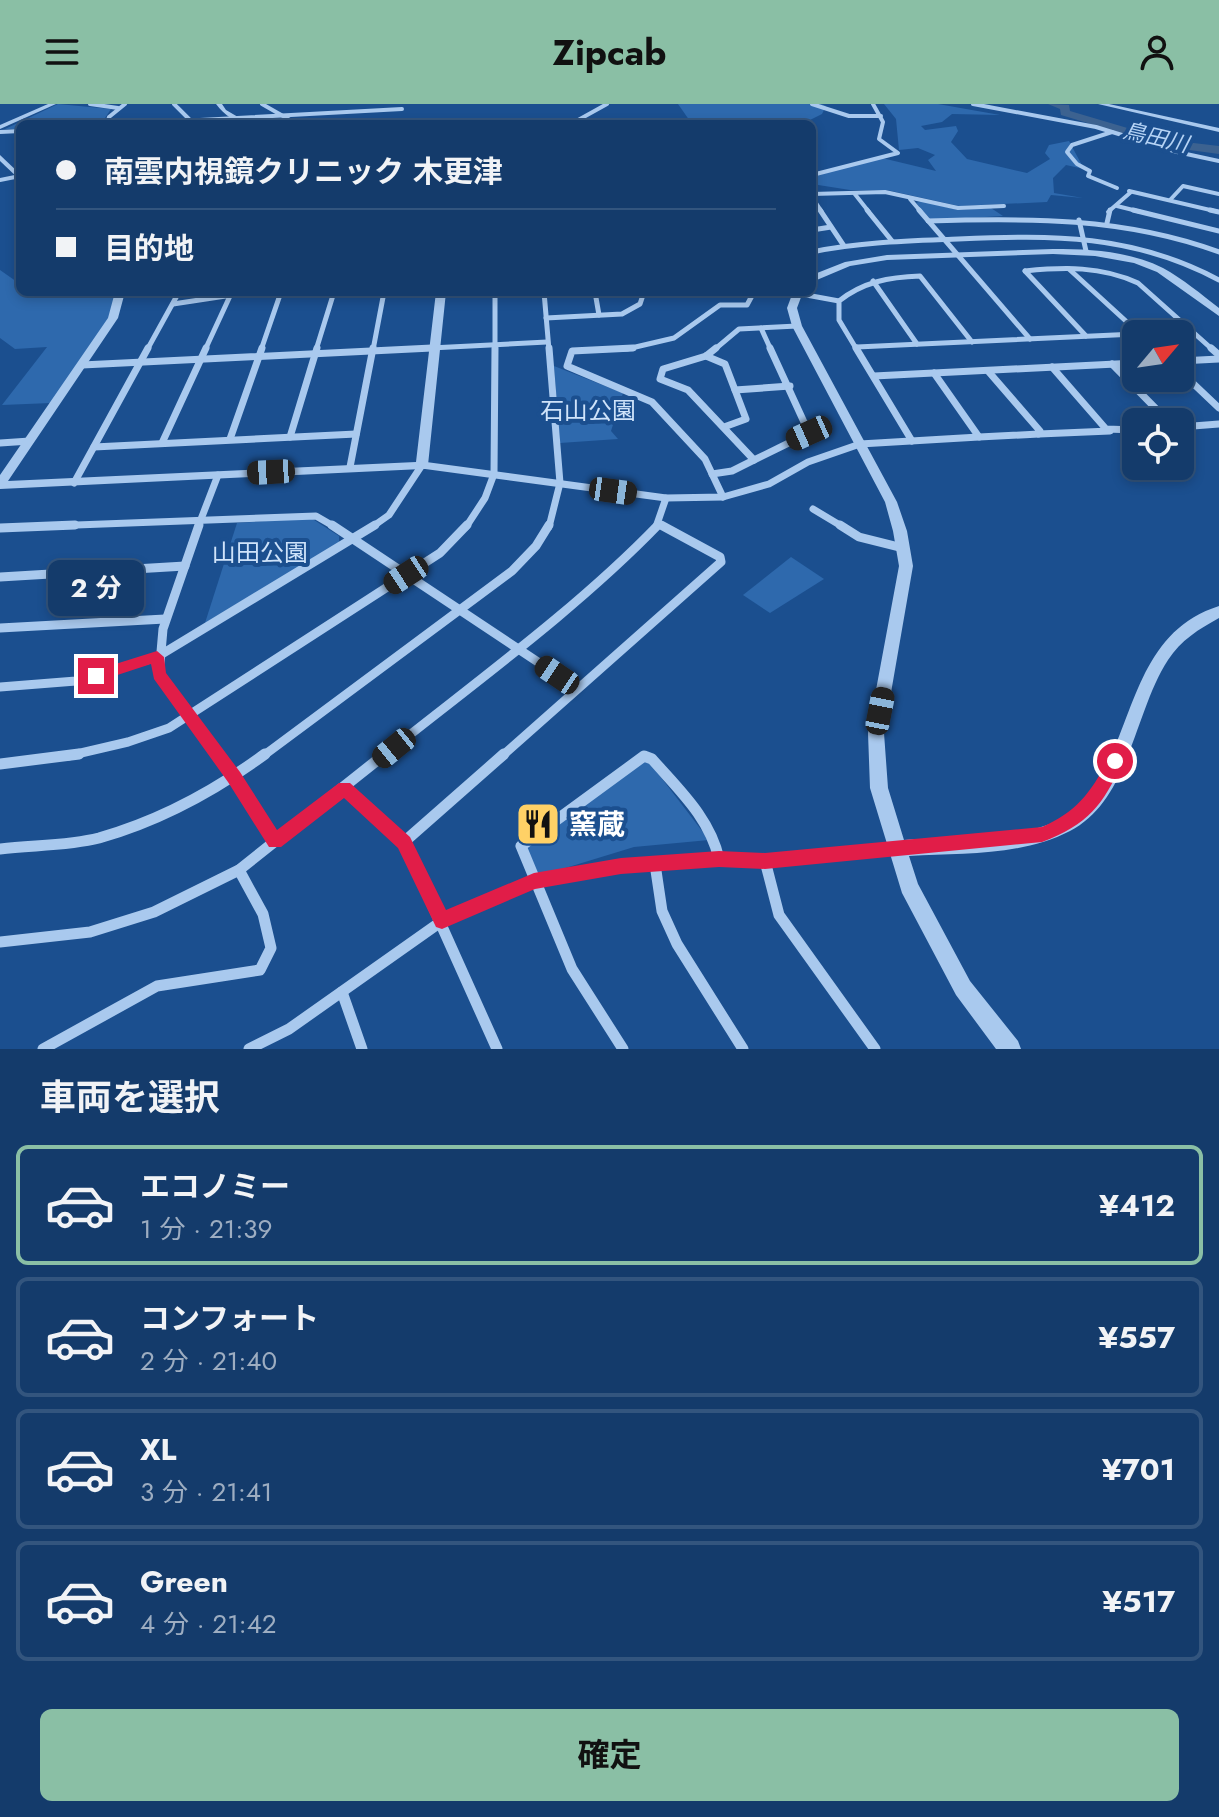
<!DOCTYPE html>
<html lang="ja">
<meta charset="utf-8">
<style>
body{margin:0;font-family:Jost,"Noto Sans JP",sans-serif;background:#1d4271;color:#f1f3f6;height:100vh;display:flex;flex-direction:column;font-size:30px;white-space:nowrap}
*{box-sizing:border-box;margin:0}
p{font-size:26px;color:#9dadc1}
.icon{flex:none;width:44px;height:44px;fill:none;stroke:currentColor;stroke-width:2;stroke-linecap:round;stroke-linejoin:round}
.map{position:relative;height:945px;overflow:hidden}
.details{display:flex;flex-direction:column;background:#143b6b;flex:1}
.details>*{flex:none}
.guide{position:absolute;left:16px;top:16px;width:800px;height:176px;border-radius:12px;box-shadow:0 4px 12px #0003,0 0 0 2px #33557e;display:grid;align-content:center;height:176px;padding:0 40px;background:#143b6b}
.needle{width:52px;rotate:61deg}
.tools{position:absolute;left:1122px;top:216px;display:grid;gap:16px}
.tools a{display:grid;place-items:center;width:72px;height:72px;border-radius:12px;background:#143b6b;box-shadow:0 4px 12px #0003,0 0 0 2px #33557e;font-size:40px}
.end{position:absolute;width:36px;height:36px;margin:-18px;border:10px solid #e11d48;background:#fff;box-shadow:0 0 0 4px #fff}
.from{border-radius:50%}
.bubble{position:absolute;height:56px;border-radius:12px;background:#143b6b;box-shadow:0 4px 12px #0003,0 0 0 2px #33557e;font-size:26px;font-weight:700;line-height:56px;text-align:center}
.car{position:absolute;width:24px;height:48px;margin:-24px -12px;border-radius:10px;box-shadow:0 0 6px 2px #0007;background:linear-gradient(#222 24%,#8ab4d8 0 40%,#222 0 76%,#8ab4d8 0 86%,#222 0)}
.guide b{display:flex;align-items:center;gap:28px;height:76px;font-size:30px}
.guide b+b{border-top:2px solid #33557e}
.guide i{width:20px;height:20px;background:#f1f3f6}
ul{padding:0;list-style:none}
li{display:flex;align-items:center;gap:24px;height:120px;margin:0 16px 12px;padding:0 24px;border:4px solid #33557e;border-radius:12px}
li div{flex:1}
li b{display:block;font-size:30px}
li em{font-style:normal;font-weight:700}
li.selected{border-color:#8abfa5}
li>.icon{width:72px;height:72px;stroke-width:1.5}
h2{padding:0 40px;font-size:36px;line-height:96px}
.cta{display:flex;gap:16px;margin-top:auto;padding:16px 40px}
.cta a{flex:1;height:92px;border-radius:12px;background:#8abfa5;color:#111;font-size:32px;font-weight:700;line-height:92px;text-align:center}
header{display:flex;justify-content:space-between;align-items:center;height:104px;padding:0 40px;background:#8abfa5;color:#111;font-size:36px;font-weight:700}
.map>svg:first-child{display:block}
</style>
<header><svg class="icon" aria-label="menu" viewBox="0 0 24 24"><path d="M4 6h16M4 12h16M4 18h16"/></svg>Zipcab<svg class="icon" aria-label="person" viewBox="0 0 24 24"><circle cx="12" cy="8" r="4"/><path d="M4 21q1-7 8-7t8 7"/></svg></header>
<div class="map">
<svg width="1219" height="945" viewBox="0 0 1219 945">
<rect width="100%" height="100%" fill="#1b4f8f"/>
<g fill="#2e69ad">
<polygon points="58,0 111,5 101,20 20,20 20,25 5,25"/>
<polygon points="678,0 821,0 826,2 822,10 802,20 692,20"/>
<polygon points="884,0 938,0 1000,11 952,10 942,18 921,22 925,26 956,22 958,27 951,38 967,55 1027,69 1050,55 1045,49 1049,41 1069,37 1084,65 1066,61 1053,74 1054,89 1083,94 1051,91 1047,98 959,102 887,86 850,86 812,80 812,72 882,54 936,67 928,56 935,51 918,44 899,46 896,15"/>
<polygon points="921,97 958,106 991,104 1003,112 931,116 916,99"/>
<polygon points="0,166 20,180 20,188 124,188 124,192 51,299 2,301 47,243 15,245 0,234"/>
<polygon points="554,262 623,289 611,327 618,335 560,339"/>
<polygon points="311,414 339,432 339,439 205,519 237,419"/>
<polygon points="791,453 824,475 770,509 743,491"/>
<polygon points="644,657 650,659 709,736 634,743 536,773 524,743"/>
</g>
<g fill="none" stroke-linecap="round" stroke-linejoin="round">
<polygon fill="#3c6290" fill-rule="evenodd" points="1048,0 1069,1 1070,7 1168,36 1219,42 1219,50 1167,43 1061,11 1060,5"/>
<g stroke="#a9c9ee" stroke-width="4">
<polyline points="90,0 118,4"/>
<polyline points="174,0 189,15"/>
<polyline points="262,0 297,20"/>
<polyline points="812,0 849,12 881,12"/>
<polyline points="973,0 1096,23 1177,48 1219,57"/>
<polyline points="107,20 109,13 125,0"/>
<polyline points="125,20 402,5"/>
<polyline points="315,20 400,17"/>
<polyline points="571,20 607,0"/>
<polyline points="0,28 20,27"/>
<polyline points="1112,28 1072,41 1067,48 1077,60 1090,67 1088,72 1117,84"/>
<polyline points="812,71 898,49 879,35 883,18 873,0"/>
<polyline points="0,76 20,72"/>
<polyline points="1129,87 1219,108"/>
<polyline points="854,89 869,108"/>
<polyline points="812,90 885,88 958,104 1004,102"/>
<polyline points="812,93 822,108"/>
<polyline points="910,95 921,108"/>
<polyline points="1170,96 1183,82 1219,90"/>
<polyline points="1117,102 1141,108"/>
<polyline points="1108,108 1131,88"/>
</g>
<g stroke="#a9c9ee" stroke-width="5">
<polyline points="820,106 844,142"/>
<polyline points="867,106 892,137"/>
<polyline points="919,106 1030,235"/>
<polyline points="1133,106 1219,127"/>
<polyline points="1210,106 1219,108"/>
<polyline points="1079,116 1086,147"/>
<path d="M928,117C1028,114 1124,113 1219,148"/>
<polyline points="1107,119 1110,106"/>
<polyline points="812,126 831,123"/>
<path d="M812,148C860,138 909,137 958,135C1053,131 1133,130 1219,176"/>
<polyline points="1069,165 1140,230"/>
<path d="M1025,167C1064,163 1101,162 1138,179L1213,246"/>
<polyline points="1025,167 1086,232"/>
<polyline points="873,177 917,240"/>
<polyline points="544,188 549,246"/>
<polyline points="595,188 599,211"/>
<polyline points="790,188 839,197"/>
<polyline points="173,200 252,188"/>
<polyline points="546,214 622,210 640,200 644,188"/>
<polyline points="761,224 771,246"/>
<polyline points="1138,230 1192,227"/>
<polyline points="857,243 1136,230"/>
<polyline points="147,246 179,188"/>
<polyline points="205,246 230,192"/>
<polyline points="261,246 281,188"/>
<polyline points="316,246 334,188"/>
<polyline points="373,246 384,188"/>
<polyline points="391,246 547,238"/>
<polyline points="495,246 495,188"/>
<polyline points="591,246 627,245 674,234 720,201 747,201 754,188"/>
<polyline points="714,246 739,225 797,222"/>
<path d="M857,246L839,216V197C863,178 889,173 920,172L972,238"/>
</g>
<g stroke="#a9c9ee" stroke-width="7">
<polyline points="549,244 560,379 549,423"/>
<polyline points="633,244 572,247 567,262 652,298 705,355 723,393"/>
<polyline points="856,244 912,337"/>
<polyline points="1211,244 1219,251"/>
<polyline points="706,252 725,260 735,286"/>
<polyline points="1180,257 1219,255"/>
<polyline points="1112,260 1169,318"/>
<polyline points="82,261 432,244"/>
<polyline points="1052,263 1106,325 1136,326"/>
<polyline points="1180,267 1219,304"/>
<polyline points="934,269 979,333 1039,330 1040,327 988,267"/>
<polyline points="874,272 1136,259"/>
<polyline points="724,323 746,315 735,286 790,282"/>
<polyline points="1180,323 1219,320"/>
<polyline points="1039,330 1110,327"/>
<polyline points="290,333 317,244"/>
<polyline points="230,335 262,244"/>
<polyline points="0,339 30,337"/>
<polyline points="162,339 206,244"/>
<polyline points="94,343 356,330"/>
<polyline points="754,356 809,329 770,244"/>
<polyline points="350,363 373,244"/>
<polyline points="712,370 732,367 754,356 688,286 660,275 663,265 706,252 716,244"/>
<polyline points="74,379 148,244"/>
<polyline points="813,405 843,423"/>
<polyline points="659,420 665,423"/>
<polyline points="23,423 316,412 335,423"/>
<polyline points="198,423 218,371"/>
<polyline points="372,423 389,411 422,361 666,394 723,393 769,380 808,358 860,340 979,333"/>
<polyline points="466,423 485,394 494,370 495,244"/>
<polyline points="656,423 666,394"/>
</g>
<g stroke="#a9c9ee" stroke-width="9">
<polyline points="199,421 163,525 159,571 218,652"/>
<polyline points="332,421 577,584"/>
<polyline points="840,421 859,433 903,444"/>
<polyline points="0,424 75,421"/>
<polyline points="0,473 185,462"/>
<polyline points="0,524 165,515"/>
<polyline points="0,583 76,577 157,553 375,421"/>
<polyline points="68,652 128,638 169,624 440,449 467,421"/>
<polyline points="263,652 512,467 536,442 549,421"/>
<path d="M383,652C473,580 578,504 658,421"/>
<polyline points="502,652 721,458 720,453 661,421"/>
</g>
<g stroke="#a9c9ee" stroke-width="11">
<polyline points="217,650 275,737"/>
<polyline points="0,660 79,650"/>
<polyline points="345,684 404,738 497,945"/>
<polyline points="404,738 504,650"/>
<path d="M0,745C32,741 68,742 99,734C159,717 216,686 265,650"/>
<polyline points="765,757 779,811 875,945"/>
<polyline points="655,760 662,807 677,840 743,945"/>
<polyline points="0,838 90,828 154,808 239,766 385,650"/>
<polyline points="342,888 362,945"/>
<polyline points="43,945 157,882 260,866 271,844 263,810 239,766"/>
<polyline points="249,945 289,925 442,817 534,777 621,762 719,755 765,757 897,745"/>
<path d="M623,945L572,865L521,742L644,652L652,655C679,686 710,714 719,755"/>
</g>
<g fill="#a9c9ee" fill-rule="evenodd">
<polygon points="48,0 56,0 0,25 0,21"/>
<path d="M216,0H222L226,6L250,20C237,20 224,11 216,0Z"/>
<polygon points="1098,0 1109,0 1219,24 1219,28"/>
<polygon points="0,51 20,70 20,76 0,57"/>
<path d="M1053,145C1090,145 1129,147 1163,164C1183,175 1201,190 1219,204V212L1157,168L1134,159L1095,152L1053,150L887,156L850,162L812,178V171L845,158L887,151Z"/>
<polygon points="115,188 125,188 118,214 8,377 416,358 436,188 446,188 428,361 422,365 0,385 0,371 108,214"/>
<path d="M793,188H803L797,204L802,222L897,398L907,427L913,462L884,629L888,684L904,736C946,733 1025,736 1060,715C1140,667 1115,535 1219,502V514C1199,525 1181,536 1168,556C1134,608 1130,696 1070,727C1022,752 962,749 909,752L918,780L970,877L1018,937L1021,945H996L956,891L902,789L870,684L868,629L899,462L893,427L885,398L792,222L787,204Z"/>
</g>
</g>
<path fill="#e11d48" d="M157,547L164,553L166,569L240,668L277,726L339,679H350L410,733L446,806L534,769L621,754L719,747L765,749L1042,723C1077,708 1093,686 1109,653L1115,651L1123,657C1103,701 1089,720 1042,738L765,765L719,763L621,770L535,785L442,825L436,823L398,744L344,694L281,743H269L228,678L154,575L151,560L96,578L88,572L90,568Z"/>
<defs>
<g id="restaurant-square" transform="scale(2.3)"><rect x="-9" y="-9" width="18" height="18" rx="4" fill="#ffd166" stroke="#1b4f8f"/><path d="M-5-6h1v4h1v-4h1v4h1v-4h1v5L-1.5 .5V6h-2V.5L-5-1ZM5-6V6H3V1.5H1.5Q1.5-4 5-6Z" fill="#111"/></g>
</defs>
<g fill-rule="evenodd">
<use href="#restaurant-square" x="538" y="720"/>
</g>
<g text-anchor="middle" stroke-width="8" stroke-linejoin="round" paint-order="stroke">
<g font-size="22" font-style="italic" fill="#b5d3f5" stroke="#1b4f8f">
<text transform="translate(1156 33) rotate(13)" y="8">鳥田川</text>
</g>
<g font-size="24" fill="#cfe3fa" stroke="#1b4f8f">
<text x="588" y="315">石山公園</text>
<text x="260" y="457">山田公園</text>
</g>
<g font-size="28" font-weight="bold" fill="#fff" stroke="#1b4f8f" text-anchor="start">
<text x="569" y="730">窯蔵</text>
</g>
</g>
</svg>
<div class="tools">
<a><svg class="needle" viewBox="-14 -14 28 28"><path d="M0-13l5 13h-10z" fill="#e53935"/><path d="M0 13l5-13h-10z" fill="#9dadc1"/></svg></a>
<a><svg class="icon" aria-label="locate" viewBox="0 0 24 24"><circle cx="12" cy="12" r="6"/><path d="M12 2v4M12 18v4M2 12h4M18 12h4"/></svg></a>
</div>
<i class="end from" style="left:1115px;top:657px"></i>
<i class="end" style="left:96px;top:572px"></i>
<div class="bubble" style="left:48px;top:456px;width:96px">2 分</div>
<i class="car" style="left:809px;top:329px;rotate:246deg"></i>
<i class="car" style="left:271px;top:368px;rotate:267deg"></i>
<i class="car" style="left:613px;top:387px;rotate:98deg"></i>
<i class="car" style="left:406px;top:471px;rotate:237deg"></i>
<i class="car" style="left:557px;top:571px;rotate:304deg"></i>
<i class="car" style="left:880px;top:607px;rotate:11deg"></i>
<i class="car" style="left:394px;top:644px;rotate:231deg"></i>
<div class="guide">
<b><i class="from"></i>南雲内視鏡クリニック 木更津</b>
<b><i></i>目的地</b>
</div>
</div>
<section class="details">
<h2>車両を選択</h2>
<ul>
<li class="selected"><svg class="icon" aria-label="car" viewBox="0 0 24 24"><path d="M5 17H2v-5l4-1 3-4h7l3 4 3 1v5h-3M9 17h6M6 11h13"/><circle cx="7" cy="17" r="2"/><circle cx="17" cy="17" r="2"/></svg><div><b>エコノミー</b><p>1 分 · 21:39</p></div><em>¥412</em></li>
<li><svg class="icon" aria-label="car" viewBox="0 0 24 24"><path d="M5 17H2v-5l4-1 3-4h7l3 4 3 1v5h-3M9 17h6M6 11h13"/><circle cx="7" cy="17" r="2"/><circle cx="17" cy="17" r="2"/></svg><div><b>コンフォート</b><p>2 分 · 21:40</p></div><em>¥557</em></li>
<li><svg class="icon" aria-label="car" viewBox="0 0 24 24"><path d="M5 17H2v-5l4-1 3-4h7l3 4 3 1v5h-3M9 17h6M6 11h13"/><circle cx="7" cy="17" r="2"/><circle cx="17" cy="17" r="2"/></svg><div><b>XL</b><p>3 分 · 21:41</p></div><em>¥701</em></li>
<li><svg class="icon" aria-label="car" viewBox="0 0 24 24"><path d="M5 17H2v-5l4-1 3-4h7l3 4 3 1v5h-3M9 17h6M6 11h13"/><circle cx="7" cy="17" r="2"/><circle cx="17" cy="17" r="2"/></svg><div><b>Green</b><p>4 分 · 21:42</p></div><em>¥517</em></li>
</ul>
<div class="cta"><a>確定</a></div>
</section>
